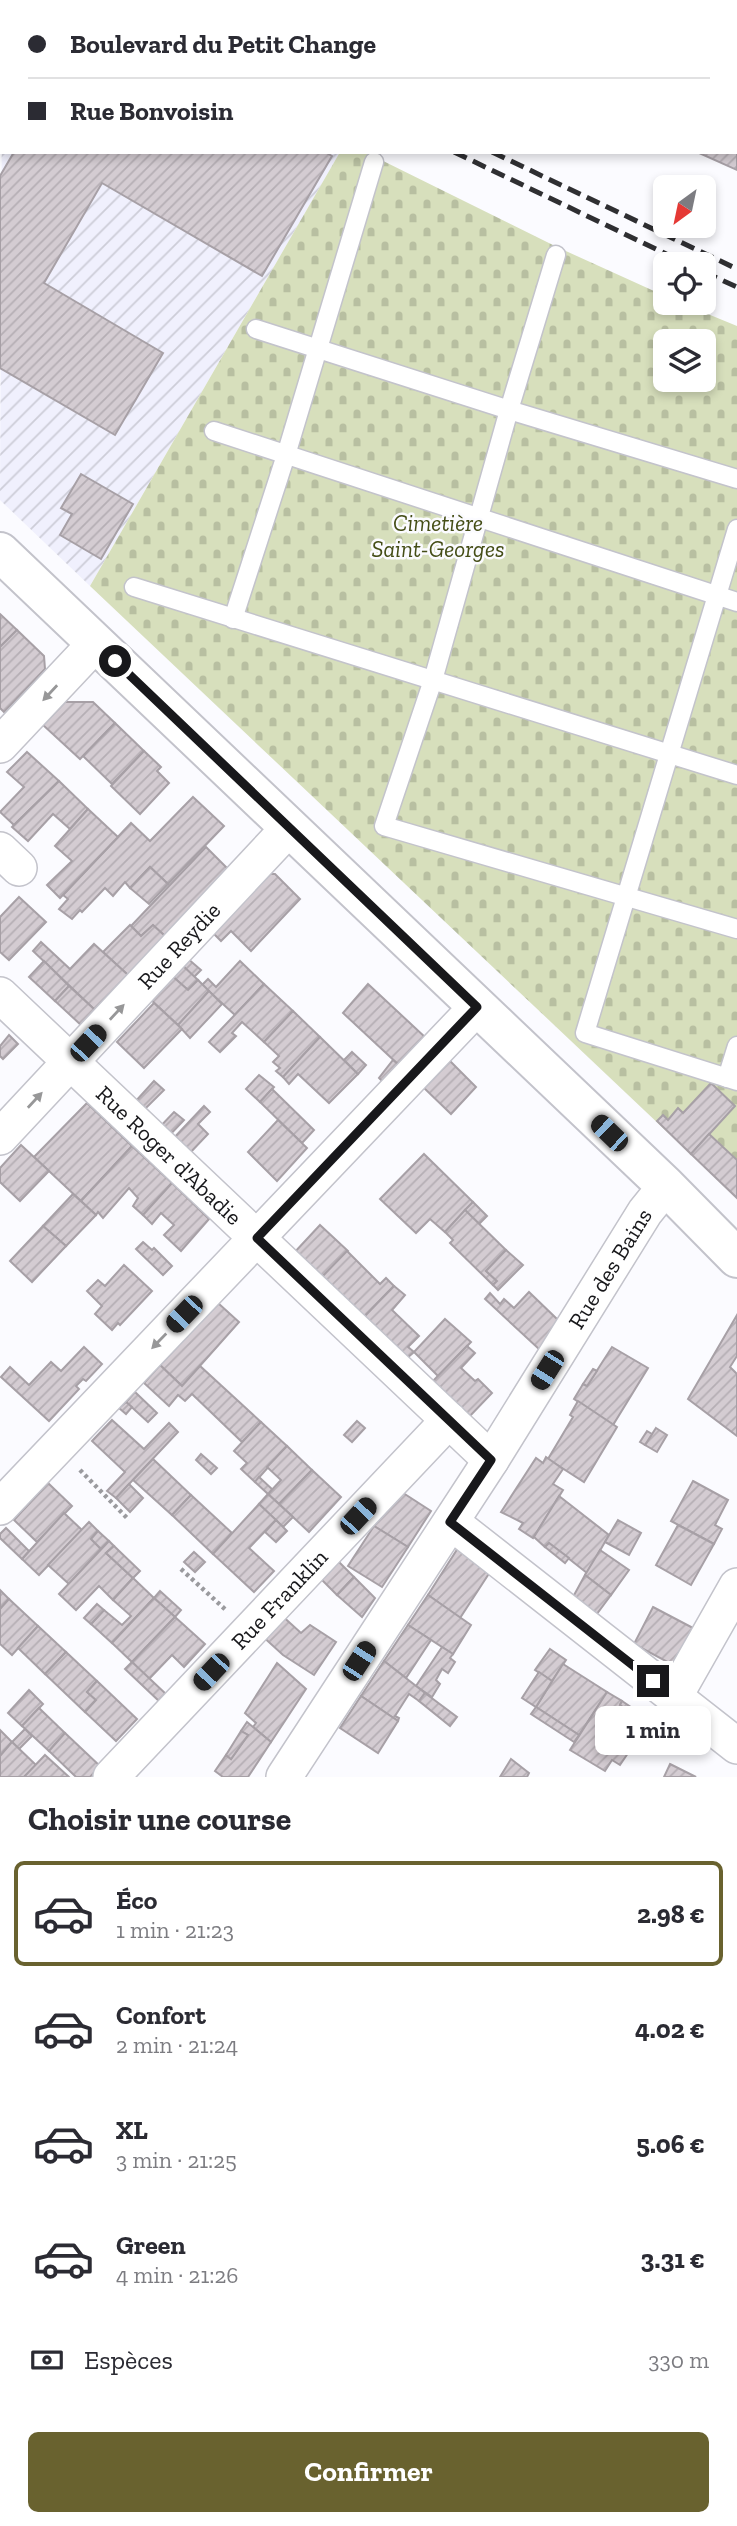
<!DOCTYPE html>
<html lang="fr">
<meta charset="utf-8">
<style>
body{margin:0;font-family:"Zilla Slab",serif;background:#f7f7f7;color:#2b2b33;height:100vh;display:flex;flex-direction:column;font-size:26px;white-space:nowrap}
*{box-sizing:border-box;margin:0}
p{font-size:23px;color:#7c7c81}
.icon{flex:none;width:38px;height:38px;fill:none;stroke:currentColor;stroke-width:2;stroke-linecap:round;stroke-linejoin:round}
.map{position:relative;height:1777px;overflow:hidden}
.sheet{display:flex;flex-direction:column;background:#fff;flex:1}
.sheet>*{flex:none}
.guide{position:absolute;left:0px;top:0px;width:738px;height:154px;box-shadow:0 4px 10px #0003;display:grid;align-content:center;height:154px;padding:0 28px;background:#fff}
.needle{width:46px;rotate:213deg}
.controls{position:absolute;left:653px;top:175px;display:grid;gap:14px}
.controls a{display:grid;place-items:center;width:63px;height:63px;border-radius:10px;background:#fff;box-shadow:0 4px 10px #0003;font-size:35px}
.end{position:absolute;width:32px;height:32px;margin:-16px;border:9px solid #18181b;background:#fff;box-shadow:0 0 0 4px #fff}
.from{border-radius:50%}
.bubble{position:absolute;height:49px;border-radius:10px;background:#fff;box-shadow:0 4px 10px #0003;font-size:23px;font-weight:800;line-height:49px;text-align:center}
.car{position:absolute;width:21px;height:42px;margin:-21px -10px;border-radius:9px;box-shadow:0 0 5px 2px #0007;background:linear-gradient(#222 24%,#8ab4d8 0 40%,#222 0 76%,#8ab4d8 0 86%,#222 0)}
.guide b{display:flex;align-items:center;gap:24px;height:66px;font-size:26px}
.guide b+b{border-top:2px solid #e1e1e2}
.guide i{width:18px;height:18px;background:#2b2b33}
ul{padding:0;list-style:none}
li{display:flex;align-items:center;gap:21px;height:105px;margin:0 14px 10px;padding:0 14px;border:4px solid transparent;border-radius:10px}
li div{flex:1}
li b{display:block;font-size:26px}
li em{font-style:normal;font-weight:800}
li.current{border-color:#69622f}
li>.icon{width:63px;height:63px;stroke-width:1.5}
h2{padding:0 28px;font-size:32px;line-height:84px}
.pay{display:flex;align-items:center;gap:18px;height:77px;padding:0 28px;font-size:26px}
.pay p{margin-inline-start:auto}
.primary-button{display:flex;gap:14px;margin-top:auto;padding:14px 28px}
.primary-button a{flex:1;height:80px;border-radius:10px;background:#69622f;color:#fff;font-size:28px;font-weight:800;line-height:80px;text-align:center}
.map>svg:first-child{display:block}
</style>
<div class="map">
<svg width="737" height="1777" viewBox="0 0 737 1777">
<defs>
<pattern id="industrial-furrows" width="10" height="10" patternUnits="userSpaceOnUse" patternTransform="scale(1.75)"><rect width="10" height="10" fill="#f0f0fd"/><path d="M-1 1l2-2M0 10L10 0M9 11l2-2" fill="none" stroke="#cdcdd8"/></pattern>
<pattern id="cemetery-stones" width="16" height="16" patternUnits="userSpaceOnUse" patternTransform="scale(1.75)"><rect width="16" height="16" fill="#d7dfbc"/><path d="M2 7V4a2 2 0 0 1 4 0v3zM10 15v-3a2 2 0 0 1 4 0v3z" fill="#b8bfa1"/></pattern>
<pattern id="building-hatch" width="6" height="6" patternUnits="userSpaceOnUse" patternTransform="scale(1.75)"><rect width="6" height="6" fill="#d4ccd2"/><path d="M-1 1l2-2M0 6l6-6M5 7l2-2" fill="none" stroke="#b5aeb4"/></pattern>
</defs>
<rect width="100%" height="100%" fill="#fbfbff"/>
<polygon fill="url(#industrial-furrows)" points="2,100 2,152 340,152 90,586 0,500"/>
<path fill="url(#cemetery-stones)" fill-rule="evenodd" d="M340,152H365L557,247L665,296V303H681L737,326V1198L90,586ZM665,341H704V380H665Z"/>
<g fill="url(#building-hatch)" stroke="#a7a0a6" stroke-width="2">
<polygon points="0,0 15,2 2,2 0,54"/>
<polygon points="737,130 737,170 697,152 737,152"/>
<polygon points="14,152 325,152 332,156 262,276 102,183 44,283 163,353 115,435 0,368 0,176"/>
<polygon points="81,474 133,504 101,559 60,535 72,514 61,508"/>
<polygon points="0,614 17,630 0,647"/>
<polygon points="17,630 44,656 45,669 4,712 0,708 0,647"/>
<polygon points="65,702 93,702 115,723 80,759 43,725"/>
<polygon points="115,723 144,751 112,784 83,756"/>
<polygon points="144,751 161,767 157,771 169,783 140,814 111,786"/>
<polygon points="27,752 59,781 14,825 0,812 24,787 7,772"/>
<polygon points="59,781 88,809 70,829 53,814 28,841 12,827"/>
<polygon points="193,797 224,826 168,884 150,867 130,888 125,882 113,896 105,888 82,912 80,910 72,919 59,909 68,899 63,895 131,823 150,841"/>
<polygon points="88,809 118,837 60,898 47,885 72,861 55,846"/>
<polygon points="206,847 228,869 165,936 153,925 141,936 131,926"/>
<polygon points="150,867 168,884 149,904 130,888"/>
<polygon points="267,874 275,874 300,899 251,951 231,931 221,941 212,932"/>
<polygon points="19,897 46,922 9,960 0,952 0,917"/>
<polygon points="130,925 141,936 153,925 165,936 128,975 103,952"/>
<polygon points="41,942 70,969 94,944 128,975 95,1010 33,951"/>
<polygon points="187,958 201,970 194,977 181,964"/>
<polygon points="44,961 69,986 55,1001 29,977"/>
<polygon points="240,961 264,984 235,1015 202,985 208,979 216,987"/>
<polygon points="181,964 198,980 188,990 171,975"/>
<polygon points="171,975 188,990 198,980 209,991 178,1025 149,998"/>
<polygon points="264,984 293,1011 264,1042 242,1022 232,1033 236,1036 220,1052 209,1042"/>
<polygon points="368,984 426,1038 400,1066 343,1013"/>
<polygon points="69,986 95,1010 81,1025 55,1001"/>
<polygon points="209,991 222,1004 190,1038 178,1025"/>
<polygon points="154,1003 182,1029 144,1068 117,1042"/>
<polygon points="293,1011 320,1037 283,1077 276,1071 280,1068 273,1062 279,1056 264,1042"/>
<polygon points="9,1035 18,1044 3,1059 0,1056 0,1046"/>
<polygon points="320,1037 358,1074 329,1103 298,1074 289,1084 283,1077"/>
<polygon points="352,1052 366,1065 358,1074 344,1060"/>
<polygon points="448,1059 476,1087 451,1114 423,1087"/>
<polygon points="393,1060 400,1066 384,1083 379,1078"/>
<polygon points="259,1075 274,1087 260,1102 246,1089"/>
<polygon points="154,1081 164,1090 144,1110 135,1102"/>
<polygon points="711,1083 735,1106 691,1154 657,1121 663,1115 668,1120 678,1108 683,1113"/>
<polygon points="272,1089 314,1130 302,1143 260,1102"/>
<polygon points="87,1103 132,1146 81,1201 34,1157"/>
<polygon points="204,1106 210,1112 198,1124 208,1134 187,1156 171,1141"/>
<polygon points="174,1112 184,1120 167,1138 157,1130"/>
<polygon points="278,1120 307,1148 277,1181 248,1152"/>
<polygon points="709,1134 737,1160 737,1198 691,1154"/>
<polygon points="21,1145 49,1171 20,1201 0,1182 0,1168"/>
<polygon points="132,1146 172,1183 143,1215 133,1206 138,1198 129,1188 103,1218 98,1212 96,1215 81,1201"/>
<polygon points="424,1154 473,1202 445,1232 430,1219 416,1233 380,1199"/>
<polygon points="172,1183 209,1219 181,1251 164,1235 174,1225 161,1213 152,1224 143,1215"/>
<polygon points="73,1194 96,1215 66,1246 43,1226"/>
<polygon points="473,1202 487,1216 479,1224 465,1210"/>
<polygon points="465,1210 506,1250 486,1271 497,1281 493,1285 450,1243 453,1240 445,1232"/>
<polygon points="320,1225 348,1251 320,1279 293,1254"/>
<polygon points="43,1226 66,1246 32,1282 10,1261"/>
<polygon points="143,1242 152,1250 154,1248 172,1266 163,1275 136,1249"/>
<polygon points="506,1250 523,1265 498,1290 493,1285 497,1281 486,1271"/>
<polygon points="347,1251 380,1284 386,1278 394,1286 362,1319 320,1279"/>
<polygon points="124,1265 152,1291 120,1325 118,1323 112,1330 95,1314 102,1306 87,1291 98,1280 105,1286"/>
<polygon points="394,1286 405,1295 392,1310 419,1336 408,1347 414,1352 405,1360 362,1319"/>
<polygon points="529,1292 559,1321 540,1350 485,1299 490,1293 500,1304 504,1299 514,1308"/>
<polygon points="218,1303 239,1322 182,1386 160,1365"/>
<polygon points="737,1315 737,1356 730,1367 737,1374 737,1436 688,1399"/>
<polygon points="445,1319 471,1342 438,1376 414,1352"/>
<polygon points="467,1346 475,1353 461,1368 475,1381 478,1379 492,1393 467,1419 432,1382"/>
<polygon points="84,1347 102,1364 86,1381 83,1379 76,1386 79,1389 49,1421 1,1377 10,1367 29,1385 51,1362 61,1371"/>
<polygon points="612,1347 648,1368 613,1425 574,1399 583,1384 587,1386"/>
<polygon points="160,1365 182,1386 200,1366 261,1422 242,1442 192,1394 185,1401 178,1395 169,1406 144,1383"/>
<polygon points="593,1369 597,1371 587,1386 583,1384"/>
<polygon points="135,1392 157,1413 148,1422 126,1402"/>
<polygon points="578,1401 617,1427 584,1482 548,1459 573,1417 570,1415"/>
<polygon points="126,1402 132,1407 126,1414 119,1408"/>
<polygon points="112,1420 144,1449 169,1423 178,1432 116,1498 107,1491 125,1472 92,1441"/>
<polygon points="357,1421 365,1428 352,1442 344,1435"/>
<polygon points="261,1422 287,1446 255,1482 241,1469 247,1463 234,1451"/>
<polygon points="656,1428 667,1435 657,1452 645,1445"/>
<polygon points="647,1431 652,1434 645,1445 640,1442"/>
<polygon points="287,1446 312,1470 279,1504 268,1494 281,1480 267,1467"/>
<polygon points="201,1454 217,1468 211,1474 196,1460"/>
<polygon points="546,1457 563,1469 553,1484 563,1490 533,1538 519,1529 523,1523 501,1512 536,1458 543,1463"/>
<polygon points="153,1459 191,1495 172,1515 133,1480"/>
<polygon points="312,1470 341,1497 309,1532 279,1504"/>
<polygon points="259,1477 272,1489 268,1494 255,1482"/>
<polygon points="693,1481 728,1500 715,1525 722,1529 714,1544 671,1521"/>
<polygon points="48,1483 72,1506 37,1542 14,1520"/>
<polygon points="129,1484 143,1498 130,1512 116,1498"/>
<polygon points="397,1489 431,1511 408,1547 374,1526"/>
<polygon points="268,1494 293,1517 283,1527 259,1504"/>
<polygon points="191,1495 232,1533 213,1554 172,1515"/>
<polygon points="559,1496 609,1535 587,1573 549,1543 545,1547 534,1537"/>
<polygon points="259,1504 276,1520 249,1548 274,1571 254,1592 213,1554"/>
<polygon points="64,1513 82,1530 39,1575 22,1559"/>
<polygon points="276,1520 287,1531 276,1542 265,1532"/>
<polygon points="618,1520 641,1533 629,1555 605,1542"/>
<polygon points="89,1522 98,1531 91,1539 101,1549 69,1584 48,1565"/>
<polygon points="678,1525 714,1544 691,1585 656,1565"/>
<polygon points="374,1526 408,1547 382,1587 348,1566"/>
<polygon points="6,1528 29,1551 22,1559 0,1538 0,1534"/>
<polygon points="98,1531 109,1541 101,1549 91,1539"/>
<polygon points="109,1541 114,1546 106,1553 133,1578 113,1600 99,1586 76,1610 59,1594"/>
<polygon points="549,1543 569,1558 565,1563 545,1547"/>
<polygon points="114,1546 140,1571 133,1578 106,1553"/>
<polygon points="458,1548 490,1572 460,1618 428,1595"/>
<polygon points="600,1550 629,1570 611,1595 585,1575"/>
<polygon points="194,1552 205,1562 195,1572 184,1562"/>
<polygon points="335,1558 354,1577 337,1595 318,1576"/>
<polygon points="585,1575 611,1595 596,1615 573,1597"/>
<polygon points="354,1577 375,1598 362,1617 337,1595"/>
<polygon points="133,1578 154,1598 112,1643 91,1624 104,1610 122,1625 131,1616 113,1600"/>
<polygon points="0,1590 9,1599 0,1609"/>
<polygon points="160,1591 181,1610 175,1617 154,1598"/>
<polygon points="428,1595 471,1625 453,1654 408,1625"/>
<polygon points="154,1598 175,1617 132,1662 112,1643"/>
<polygon points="9,1599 38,1626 12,1655 0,1644 0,1609"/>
<polygon points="97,1604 104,1610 91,1624 84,1618"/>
<polygon points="653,1607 693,1628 673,1665 634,1644"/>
<polygon points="279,1613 301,1633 310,1625 336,1642 314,1675 283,1655 260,1634"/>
<polygon points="175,1617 205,1644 184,1667 172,1655 149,1679 132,1662"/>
<polygon points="408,1625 431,1640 406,1678 384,1661"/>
<polygon points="38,1626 66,1652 45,1674 18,1648"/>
<polygon points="442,1647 453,1654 450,1658 455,1662 448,1673 442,1669 436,1680 440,1684 432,1697 416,1686"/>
<polygon points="550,1649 566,1660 552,1681 535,1670"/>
<polygon points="66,1652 97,1681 87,1692 96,1700 85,1712 45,1674"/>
<polygon points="384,1661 425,1693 419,1701 409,1694 395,1716 399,1718 398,1721 361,1696"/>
<polygon points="132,1662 167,1695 160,1702 125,1669"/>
<polygon points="277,1663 306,1689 271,1742 253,1727 256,1723 245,1713"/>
<polygon points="563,1664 607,1692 579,1735 536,1707"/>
<polygon points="539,1672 552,1681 536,1707 522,1698"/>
<polygon points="97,1681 137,1719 116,1741 85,1712 96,1700 87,1692"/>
<polygon points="29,1690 43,1704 22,1726 8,1713"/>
<polygon points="607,1692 622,1701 620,1705 635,1715 638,1712 651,1719 620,1765 612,1760 605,1771 570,1750"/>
<polygon points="425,1693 457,1717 450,1726 419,1701"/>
<polygon points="361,1696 398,1721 378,1753 340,1728"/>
<polygon points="622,1701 638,1712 635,1715 620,1705"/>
<polygon points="536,1707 579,1735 574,1742 531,1714"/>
<polygon points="39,1708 65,1733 49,1751 22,1726"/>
<polygon points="651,1719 665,1728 654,1744 641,1735"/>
<polygon points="247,1722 271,1742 248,1777 223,1777 215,1771 226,1755 231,1759 248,1735 241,1731"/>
<polygon points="25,1729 32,1736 19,1749 12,1742"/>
<polygon points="0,1730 12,1742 0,1756"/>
<polygon points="241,1731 248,1735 231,1759 226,1755"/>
<polygon points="65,1733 100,1766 90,1777 76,1777 49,1751"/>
<polygon points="12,1742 36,1765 24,1777 0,1777 0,1756"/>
<polygon points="45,1755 69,1777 24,1777"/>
<polygon points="511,1759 529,1773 527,1777 500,1777"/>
<polygon points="670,1764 696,1777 664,1777"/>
</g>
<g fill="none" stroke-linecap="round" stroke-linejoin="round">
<g stroke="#c3c3cb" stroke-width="21">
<g id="lane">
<polyline points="556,255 509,410 433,680 384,826 737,929"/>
<polyline points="256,329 509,410 737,479"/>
<polyline points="214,431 737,602"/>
<polyline points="737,529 585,1033 737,1081"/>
<polyline points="134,587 737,775"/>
<polyline points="233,619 286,455 374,162"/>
<polyline points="727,1078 737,1046"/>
</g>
</g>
<g stroke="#c3c3cb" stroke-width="38">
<g id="street">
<polyline points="567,0 571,2"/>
<polyline points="0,745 96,643"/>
<polyline points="0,850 19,868"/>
<path id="s1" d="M0,995L491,1460"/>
<path id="s2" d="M0,1137L289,828"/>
<polyline points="0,1507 477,1007"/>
<polyline points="451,1522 737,1746"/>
<polyline points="674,1697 737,1586"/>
<path id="s3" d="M111,1777L449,1420"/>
<path id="s4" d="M284,1777L491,1460L645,1212L666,1186"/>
</g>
</g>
<g stroke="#c3c3cb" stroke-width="42">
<polyline id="secondary" points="0,552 666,1186 737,1258"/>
</g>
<g stroke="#9a9a9e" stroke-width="4.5" stroke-dasharray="3.5 3.5" stroke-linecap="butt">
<polyline points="80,1470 129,1520"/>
<polyline points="181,1569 227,1611"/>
</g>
<use href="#lane" stroke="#fff" stroke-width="18"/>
<use href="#street" stroke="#fff" stroke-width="35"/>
<use href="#secondary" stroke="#fff" stroke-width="38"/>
<g stroke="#2f2f32" stroke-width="5" stroke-dasharray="14 7" stroke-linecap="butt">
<polyline points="165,0 168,2"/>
<polyline points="201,0 204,2"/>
<polyline points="454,152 687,264"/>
<polyline points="492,152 737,269"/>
<polyline points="704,272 737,287"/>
</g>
</g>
<defs><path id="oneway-solid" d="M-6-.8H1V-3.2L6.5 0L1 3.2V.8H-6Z" transform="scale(1.75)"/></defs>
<g fill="#979798">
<use href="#oneway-solid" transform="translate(50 693) rotate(133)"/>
<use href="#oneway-solid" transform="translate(117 1012) rotate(-47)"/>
<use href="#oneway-solid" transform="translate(35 1100) rotate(-47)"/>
<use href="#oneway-solid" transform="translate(159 1341) rotate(134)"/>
</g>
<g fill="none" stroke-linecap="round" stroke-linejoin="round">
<polyline stroke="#18181b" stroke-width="9" points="115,661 477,1007 257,1238 491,1460 450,1522 653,1681"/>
</g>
<g text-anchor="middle" stroke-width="5" stroke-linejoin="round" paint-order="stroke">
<g font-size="23" font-style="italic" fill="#444d16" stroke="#fbfbff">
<text x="438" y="531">Cimetière<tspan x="438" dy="26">Saint-Georges</tspan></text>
</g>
<g font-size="23" fill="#18181b" stroke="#fbfbff">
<text dy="8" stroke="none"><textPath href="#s2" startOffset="262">Rue Reydie</textPath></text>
<text dy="8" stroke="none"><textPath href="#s1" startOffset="233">Rue Roger d'Abadie</textPath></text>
<text dy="8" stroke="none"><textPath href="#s4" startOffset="604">Rue des Bains</textPath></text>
<text dy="8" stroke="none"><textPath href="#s3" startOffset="245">Rue Franklin</textPath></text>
</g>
</g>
</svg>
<div class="controls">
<a><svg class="needle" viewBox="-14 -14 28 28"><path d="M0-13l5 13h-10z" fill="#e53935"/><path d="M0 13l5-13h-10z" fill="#7c7c81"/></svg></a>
<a><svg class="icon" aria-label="locate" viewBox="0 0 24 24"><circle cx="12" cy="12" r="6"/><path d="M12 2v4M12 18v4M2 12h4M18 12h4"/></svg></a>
<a><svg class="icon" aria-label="layers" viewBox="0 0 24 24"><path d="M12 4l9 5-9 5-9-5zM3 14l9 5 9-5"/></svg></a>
</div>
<i class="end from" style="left:115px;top:661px"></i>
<i class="end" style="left:653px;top:1681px"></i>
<div class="bubble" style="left:595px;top:1706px;width:116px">1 min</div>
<i class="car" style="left:88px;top:1043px;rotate:43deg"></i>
<i class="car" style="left:609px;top:1133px;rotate:314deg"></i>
<i class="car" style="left:184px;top:1314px;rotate:224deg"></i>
<i class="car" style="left:547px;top:1370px;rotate:212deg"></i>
<i class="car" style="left:358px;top:1516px;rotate:43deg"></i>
<i class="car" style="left:359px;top:1661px;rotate:33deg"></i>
<i class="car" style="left:211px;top:1672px;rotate:223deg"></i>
<div class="guide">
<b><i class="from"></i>Boulevard du Petit Change</b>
<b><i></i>Rue Bonvoisin</b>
</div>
</div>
<section class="sheet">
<h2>Choisir une course</h2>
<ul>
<li class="current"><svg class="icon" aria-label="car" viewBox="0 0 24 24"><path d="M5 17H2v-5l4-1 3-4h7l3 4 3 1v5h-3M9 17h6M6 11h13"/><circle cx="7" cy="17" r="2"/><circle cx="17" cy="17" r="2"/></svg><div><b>Éco</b><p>1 min · 21:23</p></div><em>2.98 €</em></li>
<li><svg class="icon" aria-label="car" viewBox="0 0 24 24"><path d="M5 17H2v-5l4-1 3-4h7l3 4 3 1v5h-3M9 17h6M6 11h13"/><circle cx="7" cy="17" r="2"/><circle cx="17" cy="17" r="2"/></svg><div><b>Confort</b><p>2 min · 21:24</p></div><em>4.02 €</em></li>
<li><svg class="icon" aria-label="car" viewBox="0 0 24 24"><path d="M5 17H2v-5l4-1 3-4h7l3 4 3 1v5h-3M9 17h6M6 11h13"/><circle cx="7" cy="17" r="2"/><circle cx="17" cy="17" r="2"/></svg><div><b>XL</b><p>3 min · 21:25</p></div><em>5.06 €</em></li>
<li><svg class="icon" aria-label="car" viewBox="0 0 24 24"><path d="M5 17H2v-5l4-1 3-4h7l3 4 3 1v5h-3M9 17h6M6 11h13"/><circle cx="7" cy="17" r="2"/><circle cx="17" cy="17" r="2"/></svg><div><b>Green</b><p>4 min · 21:26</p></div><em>3.31 €</em></li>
</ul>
<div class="pay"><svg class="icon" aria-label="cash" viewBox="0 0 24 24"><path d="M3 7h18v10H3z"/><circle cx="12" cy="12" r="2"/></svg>Espèces<p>330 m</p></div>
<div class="primary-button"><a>Confirmer</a></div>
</section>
